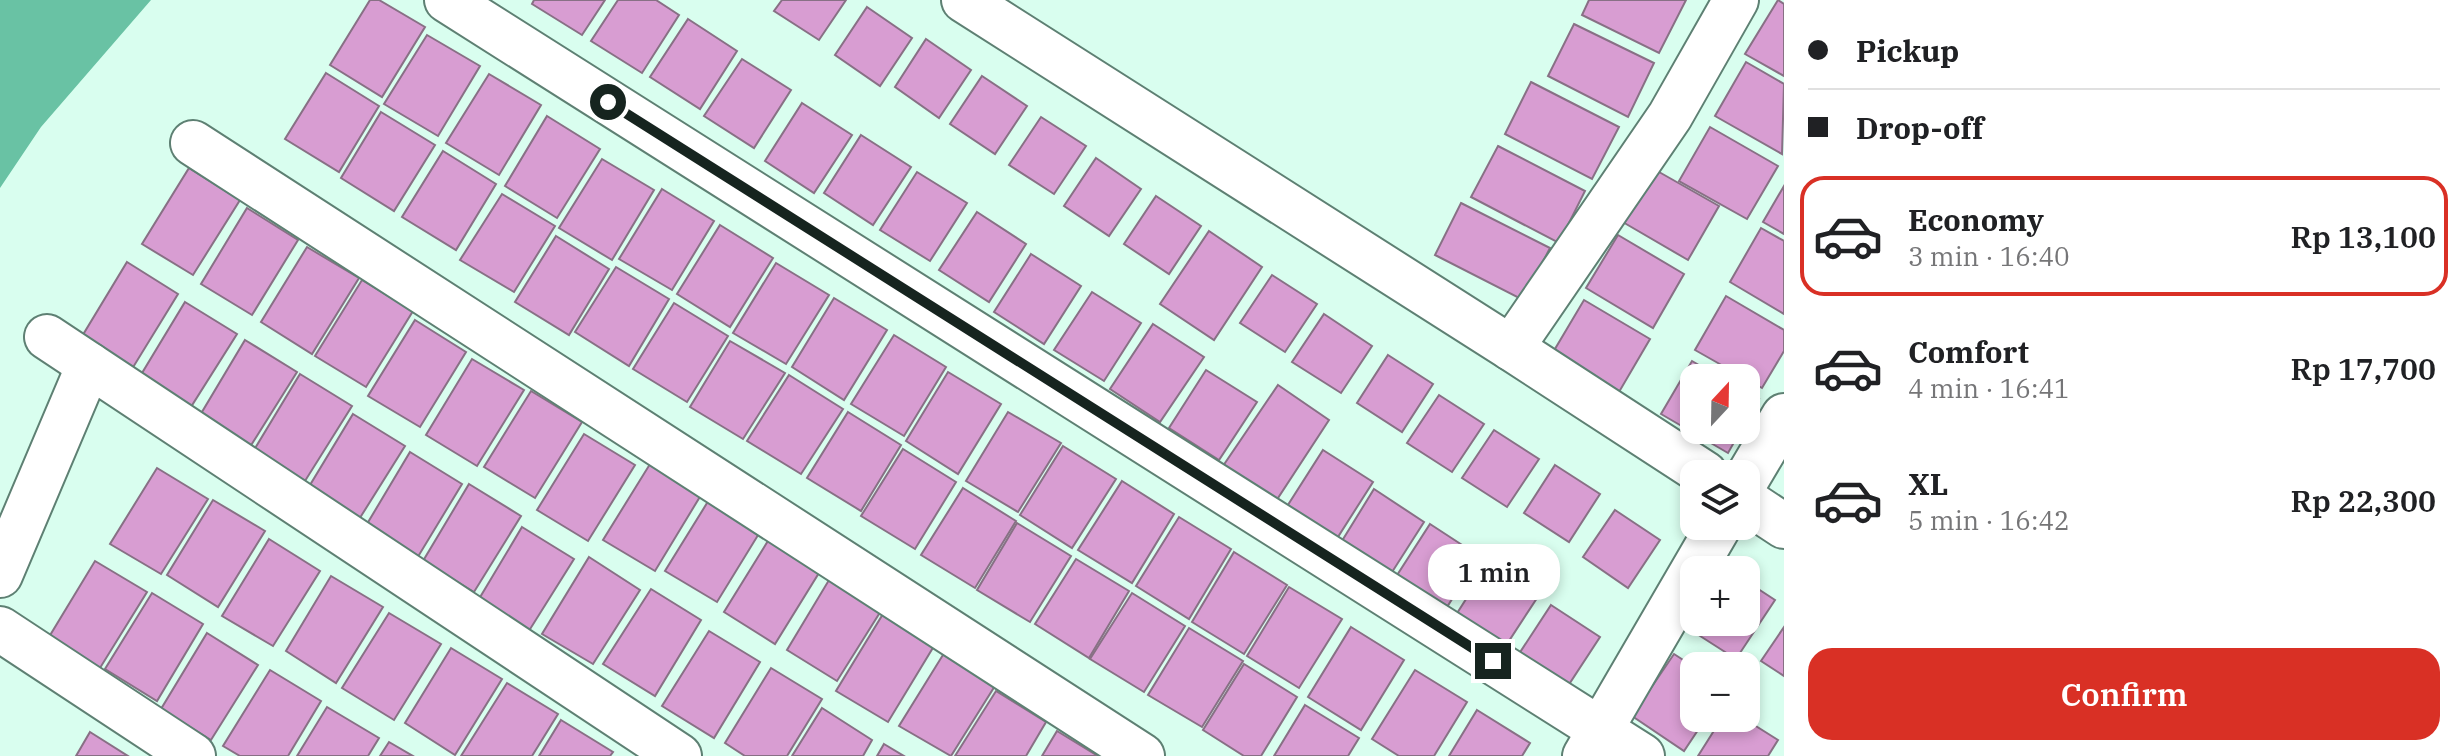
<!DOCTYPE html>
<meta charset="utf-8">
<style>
body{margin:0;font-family:"IBM Plex Serif",serif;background:#f2f2f2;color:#202124;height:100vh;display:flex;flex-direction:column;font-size:30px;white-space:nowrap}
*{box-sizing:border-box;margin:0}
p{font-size:26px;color:#757577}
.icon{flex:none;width:44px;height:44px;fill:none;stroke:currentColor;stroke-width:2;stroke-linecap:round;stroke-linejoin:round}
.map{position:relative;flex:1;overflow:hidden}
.sheet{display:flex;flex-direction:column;background:#fff;width:680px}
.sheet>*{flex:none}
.top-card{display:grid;align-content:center;height:176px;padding:0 24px;background:#fff}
.needle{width:52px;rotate:22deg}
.controls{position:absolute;left:1680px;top:364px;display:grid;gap:16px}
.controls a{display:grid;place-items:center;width:80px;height:80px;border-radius:16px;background:#fff;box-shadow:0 4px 12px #0003;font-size:40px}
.end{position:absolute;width:36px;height:36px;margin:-18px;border:10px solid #16241f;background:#fff;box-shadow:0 0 0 4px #fff}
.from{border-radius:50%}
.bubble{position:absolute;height:56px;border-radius:24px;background:#fff;box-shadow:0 4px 12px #0003;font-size:26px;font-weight:600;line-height:56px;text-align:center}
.top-card b{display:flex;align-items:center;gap:28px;height:76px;font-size:30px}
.top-card b+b{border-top:2px solid #e0e0e0}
.top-card i{width:20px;height:20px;background:#202124}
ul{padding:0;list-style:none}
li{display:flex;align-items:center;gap:24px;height:120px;margin:0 16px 12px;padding:0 8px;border:4px solid transparent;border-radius:24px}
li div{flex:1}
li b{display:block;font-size:30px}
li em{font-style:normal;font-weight:600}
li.selected{border-color:#d93025}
li>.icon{width:72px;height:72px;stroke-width:1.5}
.action{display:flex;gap:16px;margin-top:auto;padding:16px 24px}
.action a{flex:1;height:92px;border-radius:24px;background:#d93025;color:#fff;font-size:32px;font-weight:600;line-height:92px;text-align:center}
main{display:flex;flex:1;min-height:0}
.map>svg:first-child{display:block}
</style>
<main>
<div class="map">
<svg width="1784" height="756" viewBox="0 0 1784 756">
<rect width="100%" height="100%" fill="#d9feef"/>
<polygon fill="#69c2a4" points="0,0 151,0 41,127 0,188"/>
<g fill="#d89dd2" stroke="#887085" stroke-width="2">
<polygon points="370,0 379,0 425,27 382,97 330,65"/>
<polygon points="534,0 605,0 582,35 532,4"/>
<polygon points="618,0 656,0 679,15 642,73 591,41"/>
<polygon points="782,0 846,0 819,40 774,11"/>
<polygon points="1589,0 1686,0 1659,53 1582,15"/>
<polygon points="1778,0 1784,4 1784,76 1745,54"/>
<polygon points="867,7 912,38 880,86 835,55"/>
<polygon points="688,19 737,51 700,109 650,77"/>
<polygon points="1574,24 1654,63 1628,117 1548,76"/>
<polygon points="427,35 480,66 438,136 384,104"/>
<polygon points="926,39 971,70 939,118 895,87"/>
<polygon points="742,59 791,90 754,148 704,116"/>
<polygon points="1746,62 1784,84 1782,154 1715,116"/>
<polygon points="326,73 379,106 339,172 285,139"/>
<polygon points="489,74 541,105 499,175 446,143"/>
<polygon points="982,76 1027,106 995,154 950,124"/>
<polygon points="1531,82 1619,127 1592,179 1505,134"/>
<polygon points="802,103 852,135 814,193 765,161"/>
<polygon points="381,112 435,145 394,211 341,178"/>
<polygon points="547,116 600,149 557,218 505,186"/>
<polygon points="1041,117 1086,146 1054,194 1009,165"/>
<polygon points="1710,127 1778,166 1747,219 1679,181"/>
<polygon points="861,135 911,167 873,225 824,193"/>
<polygon points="1498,146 1585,191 1559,243 1471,197"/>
<polygon points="443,151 496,184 456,250 402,217"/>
<polygon points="1096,158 1141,189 1109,236 1064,206"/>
<polygon points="602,159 654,190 612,260 559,228"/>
<polygon points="189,168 240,200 193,275 142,244"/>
<polygon points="1652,168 1719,206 1688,260 1621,221"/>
<polygon points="917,172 967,203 930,261 880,230"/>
<polygon points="1784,186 1784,234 1763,222"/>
<polygon points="662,189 714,221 672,290 619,259"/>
<polygon points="502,194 555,226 514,292 460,260"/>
<polygon points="1156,196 1201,226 1169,274 1124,244"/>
<polygon points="1461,203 1550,248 1523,300 1435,255"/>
<polygon points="247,208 298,240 252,315 201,284"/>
<polygon points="977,212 1026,244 989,302 939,270"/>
<polygon points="720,225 773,258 730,327 677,294"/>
<polygon points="1761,228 1784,241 1784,314 1730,282"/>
<polygon points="1209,231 1262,267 1214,340 1160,304"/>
<polygon points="1618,235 1684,274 1653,328 1586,288"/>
<polygon points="556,236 609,269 569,335 515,302"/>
<polygon points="307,247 359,278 312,354 261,322"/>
<polygon points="1031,254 1081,286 1044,344 994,312"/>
<polygon points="127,262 178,294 132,369 81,338"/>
<polygon points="776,263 829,295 786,364 733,333"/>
<polygon points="616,267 669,299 629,366 575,332"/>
<polygon points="1272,275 1317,304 1285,352 1240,323"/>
<polygon points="362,280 413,311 366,387 315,356"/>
<polygon points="1092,292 1141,323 1104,381 1054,350"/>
<polygon points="1726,296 1784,330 1784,351 1762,388 1695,350"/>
<polygon points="834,298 887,330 844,400 792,367"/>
<polygon points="1584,300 1650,339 1619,392 1552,354"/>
<polygon points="185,302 237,334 189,410 139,378"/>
<polygon points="674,303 728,336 687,402 633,369"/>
<polygon points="1324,314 1372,346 1341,393 1292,362"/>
<polygon points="415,320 466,352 420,427 368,396"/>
<polygon points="1153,324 1204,357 1160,422 1110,389"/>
<polygon points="894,335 946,367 904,436 851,404"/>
<polygon points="245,340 297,372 250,447 199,417"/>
<polygon points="730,341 785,373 743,439 690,407"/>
<polygon points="1388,355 1433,384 1402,432 1357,403"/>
<polygon points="472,359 524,390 477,466 426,435"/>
<polygon points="1692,361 1721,378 1694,378 1694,430 1741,430 1728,453 1661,414"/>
<polygon points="1206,370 1257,402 1219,460 1169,428"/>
<polygon points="948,372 1001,404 958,474 906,441"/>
<polygon points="300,374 352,406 305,481 254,450"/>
<polygon points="789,375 843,409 801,474 747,441"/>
<polygon points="1278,385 1329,420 1276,501 1223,466"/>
<polygon points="531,391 582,422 535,498 484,467"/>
<polygon points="1746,392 1759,399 1746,422"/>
<polygon points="1439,395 1484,424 1452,472 1407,443"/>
<polygon points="848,412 901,445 861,511 807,478"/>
<polygon points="1008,412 1061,443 1018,512 966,481"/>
<polygon points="353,414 405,446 358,521 307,490"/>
<polygon points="1494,430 1539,459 1507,507 1462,478"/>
<polygon points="584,434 635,465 588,541 537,510"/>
<polygon points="1063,446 1116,479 1072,548 1020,515"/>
<polygon points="903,449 956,482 915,549 861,516"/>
<polygon points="1323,450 1373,482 1336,540 1286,508"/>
<polygon points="410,452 462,484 416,560 364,529"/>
<polygon points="650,464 701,495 655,571 603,540"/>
<polygon points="1555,465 1600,494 1569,542 1524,513"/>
<polygon points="157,468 208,499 161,574 110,544"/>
<polygon points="1122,481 1174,514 1132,583 1078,550"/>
<polygon points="469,484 521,516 474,592 423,561"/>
<polygon points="963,488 1016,521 975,588 921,555"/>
<polygon points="1374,489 1424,522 1387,580 1337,549"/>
<polygon points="712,495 763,527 717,602 665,571"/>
<polygon points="213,500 265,531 218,607 167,575"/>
<polygon points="1615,510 1660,540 1628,588 1583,557"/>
<polygon points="1179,517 1231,549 1189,619 1136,586"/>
<polygon points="1017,523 1071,556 1030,622 977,590"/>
<polygon points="1430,524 1479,556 1442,615 1392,583"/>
<polygon points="522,527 574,559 527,634 476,604"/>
<polygon points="771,536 822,568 775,644 724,612"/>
<polygon points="269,539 320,571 273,646 222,616"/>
<polygon points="1234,552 1287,585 1244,654 1192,622"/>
<polygon points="589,557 640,590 593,664 542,634"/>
<polygon points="1076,559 1129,591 1089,658 1035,624"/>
<polygon points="1491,560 1541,592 1503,650 1454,618"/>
<polygon points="95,561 147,592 100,668 49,637"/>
<polygon points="832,575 884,606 837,681 787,650"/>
<polygon points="331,576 383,607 336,683 286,651"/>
<polygon points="1746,581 1775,600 1736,659 1683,625 1694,609 1694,622 1746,622"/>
<polygon points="1289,587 1342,619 1299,688 1247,656"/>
<polygon points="651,589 701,620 655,696 603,664"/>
<polygon points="152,593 203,624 157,701 105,669"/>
<polygon points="1132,593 1185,626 1144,692 1090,659"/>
<polygon points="1551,605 1600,637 1562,695 1513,663"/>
<polygon points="389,613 441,644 394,720 342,688"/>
<polygon points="883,614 934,646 888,722 836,691"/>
<polygon points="1351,627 1404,660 1361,730 1308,697"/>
<polygon points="1784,627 1784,676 1761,661"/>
<polygon points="1189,628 1243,661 1202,727 1148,695"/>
<polygon points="709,631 760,662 714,738 662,706"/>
<polygon points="207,633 258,665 211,740 161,709"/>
<polygon points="451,648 502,679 455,755 405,723"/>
<polygon points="946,650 998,681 951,756 899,726"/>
<polygon points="1674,654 1694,667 1694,718 1706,718 1684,751 1632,716"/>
<polygon points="1244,664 1297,697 1261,756 1244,756 1203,730"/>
<polygon points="771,668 822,699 787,756 745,756 725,743"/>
<polygon points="270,670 321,701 288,756 240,756 223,746"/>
<polygon points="1415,670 1467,702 1434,756 1399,756 1372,739"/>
<polygon points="507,683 558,714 532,756 461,756"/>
<polygon points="996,691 1046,722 1026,756 955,756"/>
<polygon points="1305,705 1359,738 1348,756 1274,756"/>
<polygon points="327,707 379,738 368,756 297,756"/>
<polygon points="822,708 872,740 863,756 792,756"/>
<polygon points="1477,710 1530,743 1522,756 1449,756"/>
<polygon points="1722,718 1743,718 1778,740 1768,756 1698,756"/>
<polygon points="561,720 613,752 610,756 539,756"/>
<polygon points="1057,731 1098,756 1042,756"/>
<polygon points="90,732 128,756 76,756"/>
<polygon points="389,742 413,756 380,756"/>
<polygon points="884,744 904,756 877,756"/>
</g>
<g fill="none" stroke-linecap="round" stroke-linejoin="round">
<g stroke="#5e8073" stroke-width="48">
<g id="street">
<polyline points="447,0 1642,756"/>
<polyline points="964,0 1511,348 1705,474"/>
<polyline points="193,143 1142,756"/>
<polyline points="47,337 679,756"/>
<polyline points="1511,348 1670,116 1736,0"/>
<polyline points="1746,480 1784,416"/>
<polyline points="1746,501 1784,526"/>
<polyline points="0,575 89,365"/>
<polyline points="0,629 193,756"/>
<polyline points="1585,756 1719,526"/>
</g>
</g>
<use href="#street" stroke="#fff" stroke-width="44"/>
</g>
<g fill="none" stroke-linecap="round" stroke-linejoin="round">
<polyline stroke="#16241f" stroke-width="10" points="608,102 1493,661"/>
</g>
</svg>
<div class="controls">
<a><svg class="needle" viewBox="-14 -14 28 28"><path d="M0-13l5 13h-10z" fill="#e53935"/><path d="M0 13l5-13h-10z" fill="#757577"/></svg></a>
<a><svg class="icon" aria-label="layers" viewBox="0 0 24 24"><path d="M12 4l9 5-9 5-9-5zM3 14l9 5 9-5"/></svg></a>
<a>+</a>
<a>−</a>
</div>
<i class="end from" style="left:608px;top:102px"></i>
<i class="end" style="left:1493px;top:661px"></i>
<div class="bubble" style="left:1428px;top:544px;width:132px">1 min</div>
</div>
<section class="sheet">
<div class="top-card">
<b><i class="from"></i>Pickup</b>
<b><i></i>Drop-off</b>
</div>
<ul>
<li class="selected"><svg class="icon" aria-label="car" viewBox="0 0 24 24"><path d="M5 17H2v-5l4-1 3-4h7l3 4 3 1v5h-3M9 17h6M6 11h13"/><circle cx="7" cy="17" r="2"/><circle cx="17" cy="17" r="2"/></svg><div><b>Economy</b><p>3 min · 16:40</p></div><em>Rp 13,100</em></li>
<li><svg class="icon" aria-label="car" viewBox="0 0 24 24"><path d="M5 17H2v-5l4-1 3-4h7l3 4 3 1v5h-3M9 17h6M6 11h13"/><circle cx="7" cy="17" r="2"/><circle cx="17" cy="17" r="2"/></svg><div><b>Comfort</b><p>4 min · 16:41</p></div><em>Rp 17,700</em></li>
<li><svg class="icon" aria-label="car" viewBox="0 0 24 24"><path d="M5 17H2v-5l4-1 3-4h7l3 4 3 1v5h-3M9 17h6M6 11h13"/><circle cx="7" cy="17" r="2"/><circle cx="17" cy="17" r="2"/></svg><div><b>XL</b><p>5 min · 16:42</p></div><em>Rp 22,300</em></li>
</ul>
<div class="action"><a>Confirm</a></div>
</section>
</main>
